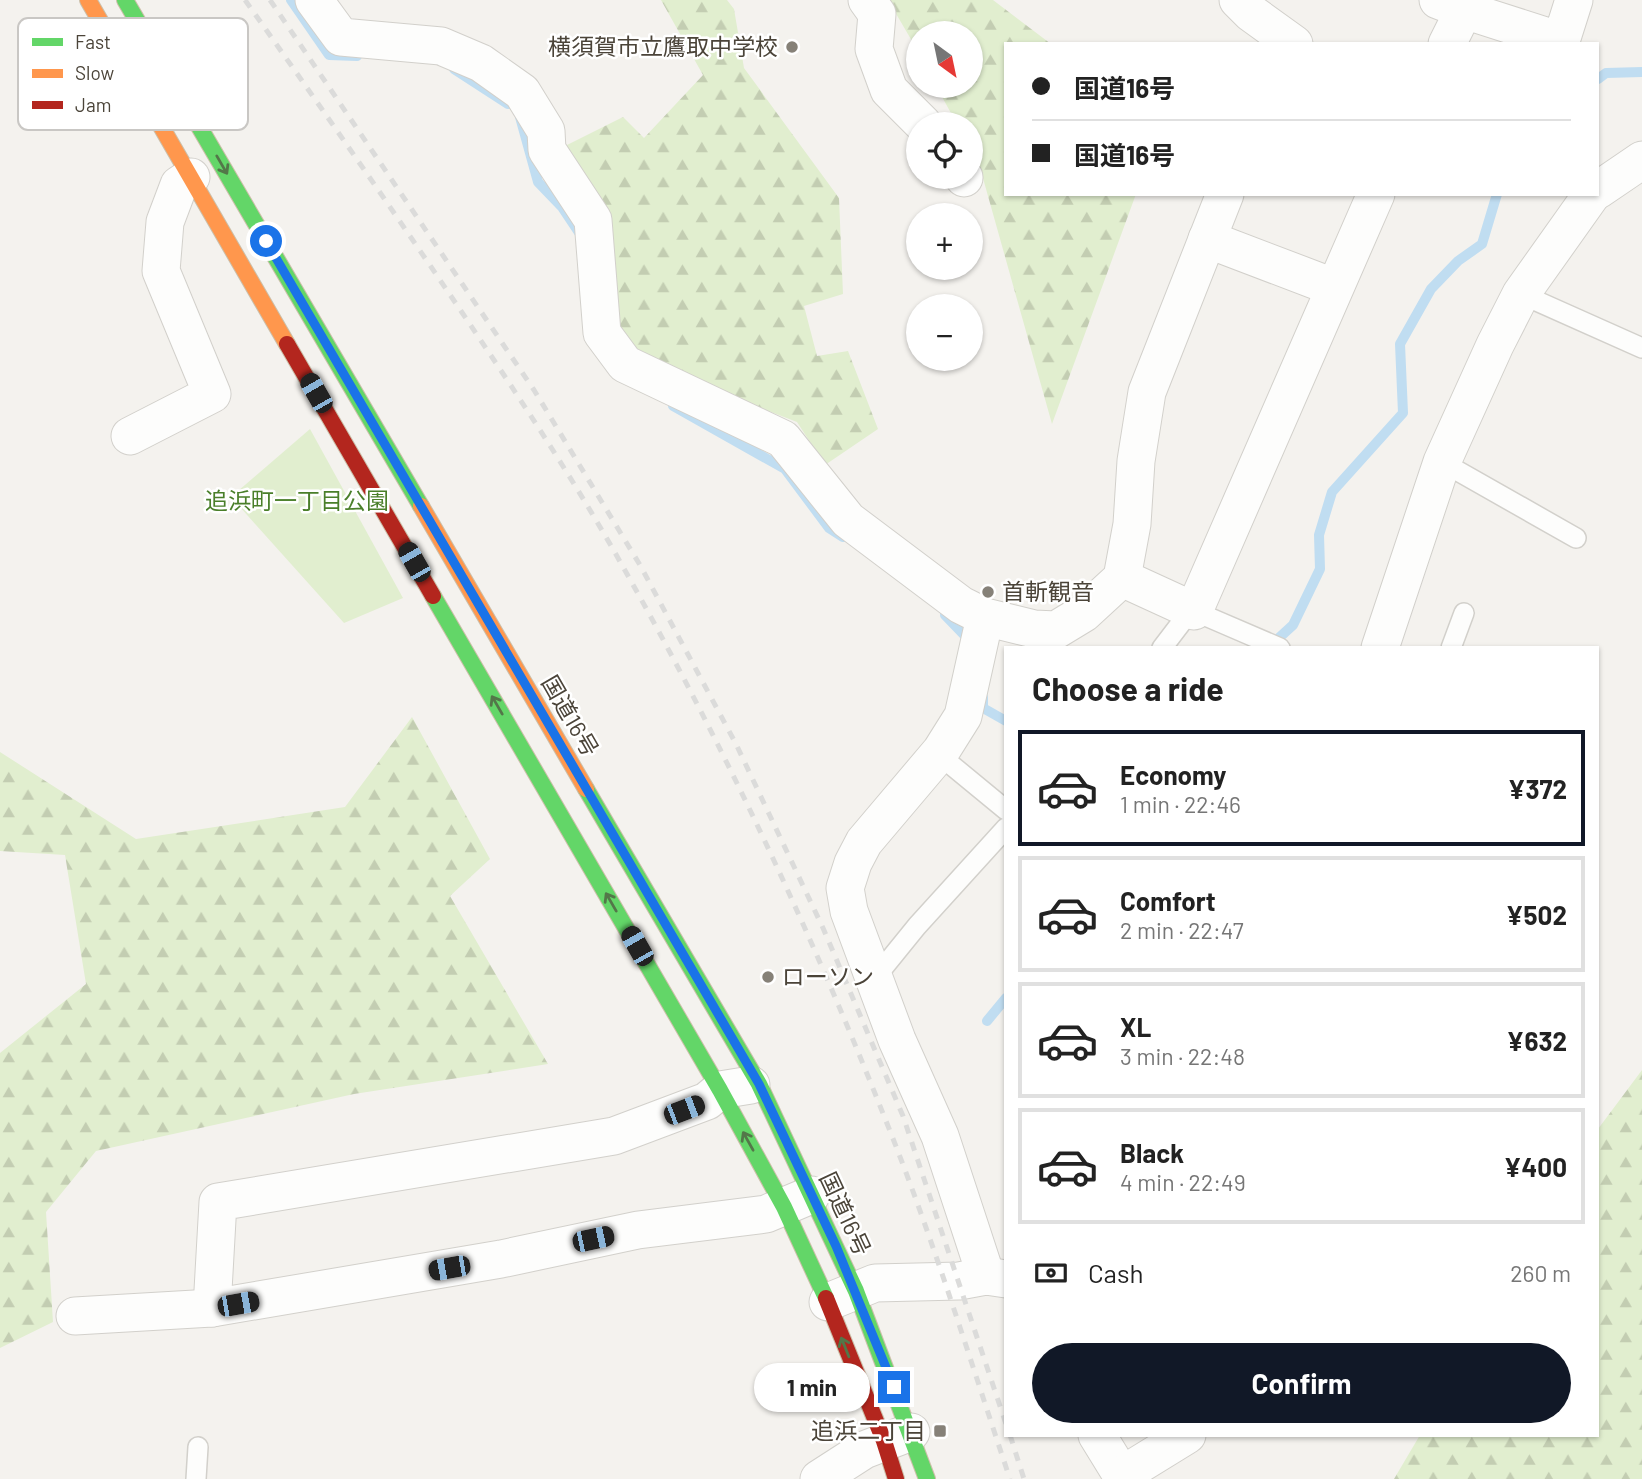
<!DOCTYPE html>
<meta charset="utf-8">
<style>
body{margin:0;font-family:Barlow,"Noto Sans JP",sans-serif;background:#f2f2f2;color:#222;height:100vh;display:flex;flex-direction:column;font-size:26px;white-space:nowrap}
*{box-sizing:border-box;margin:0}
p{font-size:23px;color:#767676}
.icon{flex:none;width:38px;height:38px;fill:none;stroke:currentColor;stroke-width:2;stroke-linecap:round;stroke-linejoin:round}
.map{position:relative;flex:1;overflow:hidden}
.sheet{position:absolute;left:1004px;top:646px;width:595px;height:791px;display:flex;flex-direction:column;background:#fff;border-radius:0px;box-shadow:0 2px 5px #0004}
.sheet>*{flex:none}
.hud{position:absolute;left:1004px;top:42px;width:595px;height:154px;border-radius:0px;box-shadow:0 2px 5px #0004;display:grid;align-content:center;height:154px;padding:0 28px;background:#fff}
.needle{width:46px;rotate:147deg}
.tools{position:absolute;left:906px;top:21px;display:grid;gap:14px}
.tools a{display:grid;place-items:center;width:77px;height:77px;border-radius:50%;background:#fff;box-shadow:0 2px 5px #0004;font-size:35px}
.end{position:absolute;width:32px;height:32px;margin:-16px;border:9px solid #1a73e8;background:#fff;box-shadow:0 0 0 4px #fff}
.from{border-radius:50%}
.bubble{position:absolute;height:49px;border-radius:24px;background:#fff;box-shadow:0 2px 5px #0004;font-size:23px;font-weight:700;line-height:49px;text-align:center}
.car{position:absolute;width:21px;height:42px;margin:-21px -10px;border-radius:9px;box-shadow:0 0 5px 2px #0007;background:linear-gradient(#222 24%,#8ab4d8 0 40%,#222 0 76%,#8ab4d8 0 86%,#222 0)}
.hud b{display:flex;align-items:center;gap:24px;height:66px;font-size:26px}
.hud b+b{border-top:2px solid #e0e0e0}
.hud i{width:18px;height:18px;background:#222}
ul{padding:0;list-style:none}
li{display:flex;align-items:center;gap:21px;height:116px;margin:0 14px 10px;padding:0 14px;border:4px solid #e0e0e0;border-radius:0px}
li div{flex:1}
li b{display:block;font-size:26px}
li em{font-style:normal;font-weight:700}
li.selected{border-color:#111827}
li>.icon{width:63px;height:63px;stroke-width:1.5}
h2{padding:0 28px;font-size:32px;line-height:84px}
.pay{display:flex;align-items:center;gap:18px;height:77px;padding:0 28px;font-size:26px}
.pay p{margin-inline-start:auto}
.button{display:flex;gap:14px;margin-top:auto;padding:14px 28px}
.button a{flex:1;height:80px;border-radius:42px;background:#111827;color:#fff;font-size:28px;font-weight:700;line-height:80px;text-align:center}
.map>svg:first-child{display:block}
</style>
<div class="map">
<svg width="1642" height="1479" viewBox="0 0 1642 1479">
<defs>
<pattern id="forest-firs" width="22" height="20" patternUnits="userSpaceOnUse" patternTransform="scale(1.75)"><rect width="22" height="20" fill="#e1eecf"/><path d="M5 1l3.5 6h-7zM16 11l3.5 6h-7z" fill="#c3cdb2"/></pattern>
</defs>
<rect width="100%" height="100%" fill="#f4f2ee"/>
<polygon fill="#e1eecf" points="310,429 403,598 344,623 231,497"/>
<g fill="url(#forest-firs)">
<polygon points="661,0 727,0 734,9 744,68 839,198 843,294 804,306 817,356 848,351 878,429 825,465 797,422 628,357 559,149 623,117 644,138 703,75"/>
<polygon points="888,0 993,0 1051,44 1006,44 1006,194 1136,194 1052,424 979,164 971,150 971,124 957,124 936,86 971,86 971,33 919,33 919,53"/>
<polygon points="412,717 490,859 450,896 548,1064 354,1094 96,1151 46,1212 53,1322 0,1348 0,1053 86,984 65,855 0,851 0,752 136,839 345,807"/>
<polygon points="1642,1070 1642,1479 1394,1479 1420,1435 1598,1435 1598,1129"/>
</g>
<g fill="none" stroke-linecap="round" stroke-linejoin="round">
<g stroke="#c0ddf1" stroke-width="10">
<polyline points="291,0 329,55 357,56"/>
<polyline points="454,69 508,104"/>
<polyline points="1598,79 1606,73 1642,72"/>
<polyline points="520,117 538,182 562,207 582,237"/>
<polyline points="673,406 785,469 829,528 843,537"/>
<polyline points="945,615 972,643"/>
<polyline points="1269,647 1293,625 1320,569 1319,535 1332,492 1403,413 1400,344 1431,289 1458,261 1482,244 1497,194"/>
<polyline points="983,697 983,708 1006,721"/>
<polyline points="987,1021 1006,998"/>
</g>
<g stroke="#d2d0cb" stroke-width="22">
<g id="lane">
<polyline points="1521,294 1642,348"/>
<polyline points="1442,462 1576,538"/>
<polyline points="1194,611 1280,648"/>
<polyline points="1162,648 1191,610"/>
<polyline points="1451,648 1464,613"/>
<polyline points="938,754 1006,810"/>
<polyline points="874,979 917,926 1006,828"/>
<polyline points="196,1479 198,1447"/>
</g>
</g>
<g stroke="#d2d0cb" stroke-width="39">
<g id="street">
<polyline points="314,0 341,37 441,46 481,63 522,92 546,131 547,150 593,220 602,333 625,364 783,439 848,520 961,605 985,617 963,716 941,751 864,842 853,863 845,888 849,911 897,1040 940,1136 986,1276"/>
<polyline points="867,0 877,14 874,49 889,90 923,124"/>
<polyline points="1238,0 1251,13 1294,44"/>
<polyline points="1438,0 1464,10 1447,44"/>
<polyline points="1464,10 1561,41 1574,0"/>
<polyline points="964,177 964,178"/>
<polyline points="1598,190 1642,160"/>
<polyline points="1207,239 1333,287"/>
<polyline points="130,436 212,394 161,271 165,222 179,185 191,177"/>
<polyline points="1122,578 1194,611 1376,194"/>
<polyline points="985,617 1034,629 1056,630 1084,613 1122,578 1132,524 1136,461 1147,392 1225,194"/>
<polyline points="1380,648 1442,462 1495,345 1521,294 1592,194"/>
<polyline points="828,1302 875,1283 959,1281 986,1276 1006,1279"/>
<polyline points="212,1308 218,1202 614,1136 707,1101 720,1090 751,1085"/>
<polyline points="75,1316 212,1308 501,1259 638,1230 766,1214 811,1195"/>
<polyline points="1097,1435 1124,1479"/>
<polyline points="1122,1475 1187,1435"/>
<polyline points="819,1479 864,1450 911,1432"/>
</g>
</g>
<g stroke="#ccbfa9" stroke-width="18">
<g id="fast">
<polyline points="125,0 421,506"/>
<polyline points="433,596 720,1090 784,1207 826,1298"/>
<polyline points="586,789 759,1084 856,1291 927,1479"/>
</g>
</g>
<g stroke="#ccbfa9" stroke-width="18">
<g id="slow">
<polyline points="88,0 287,344"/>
<polyline points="421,506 586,789"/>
</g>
</g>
<g stroke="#ccbfa9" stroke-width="18">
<g id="jam">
<polyline points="287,344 433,596"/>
<polyline points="826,1298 884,1441 896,1479"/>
</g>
</g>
<use href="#lane" stroke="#fdfdfc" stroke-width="19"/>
<use href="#street" stroke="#fdfdfc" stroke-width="37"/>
<use href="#fast" stroke="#63d668" stroke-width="16"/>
<use href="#slow" stroke="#ff974d" stroke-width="16"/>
<use href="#jam" stroke="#b3261e" stroke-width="16"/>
<g stroke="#dbdbda" stroke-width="5" stroke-dasharray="9 9" stroke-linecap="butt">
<path d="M245,0C318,103 390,206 461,311C519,397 577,484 627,574C726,750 812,934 886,1121C933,1238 970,1360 1010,1479"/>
<polyline points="270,0 534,390 640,565 736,744 823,928 903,1116 1006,1424"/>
<polyline points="1010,1435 1024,1479"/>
</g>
</g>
<defs><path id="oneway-shaft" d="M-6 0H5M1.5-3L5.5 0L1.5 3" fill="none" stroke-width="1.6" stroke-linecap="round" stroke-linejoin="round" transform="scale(1.75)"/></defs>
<g stroke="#537749">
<use href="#oneway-shaft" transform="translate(222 165) rotate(60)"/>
<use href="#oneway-shaft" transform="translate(497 705) rotate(-120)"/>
<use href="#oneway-shaft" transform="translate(611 902) rotate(-120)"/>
<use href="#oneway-shaft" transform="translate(748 1141) rotate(-119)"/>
<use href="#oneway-shaft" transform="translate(845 1347) rotate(-112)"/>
</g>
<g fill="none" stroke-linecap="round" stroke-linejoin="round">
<polyline stroke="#1a73e8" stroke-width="9" points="266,241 759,1084 836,1246 894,1387"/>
</g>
<g fill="#868178" stroke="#fff" stroke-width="2.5">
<circle cx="792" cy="47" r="7"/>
<circle cx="988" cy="592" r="7"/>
<circle cx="768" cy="977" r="7"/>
<rect x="933" y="1424" width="14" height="14" rx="3.5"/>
</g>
<g text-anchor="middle" stroke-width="5" stroke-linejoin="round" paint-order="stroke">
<g font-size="23" fill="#4b4439" stroke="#fff" text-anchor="end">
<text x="778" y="55">横須賀市立鷹取中学校</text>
<text x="1002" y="600" text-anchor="start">首斬観音</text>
<text x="782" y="985" text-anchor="start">ローソン</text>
<text x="926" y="1439">追浜二丁目</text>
</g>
<g font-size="23" fill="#4a7f2a" stroke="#fff">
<text x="297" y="509">追浜町一丁目公園</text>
</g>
<g font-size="23" fill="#4b4439" stroke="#fff">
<text transform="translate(570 716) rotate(60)" y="8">国道16号</text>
<text transform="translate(845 1214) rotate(65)" y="8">国道16号</text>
</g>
</g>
<rect x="18" y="18" width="230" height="112" rx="10" fill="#fff" stroke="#c9c7c4" stroke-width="2"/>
<rect x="32" y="38" width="31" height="8" fill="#63d668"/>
<rect x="32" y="69" width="31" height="9" fill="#ff974d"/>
<rect x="32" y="101" width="31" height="8" fill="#b3261e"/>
<g font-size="19" fill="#4b4439">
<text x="75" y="49">Fast</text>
<text x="75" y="80">Slow</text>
<text x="75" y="112">Jam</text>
</g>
</svg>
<div class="tools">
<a><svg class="needle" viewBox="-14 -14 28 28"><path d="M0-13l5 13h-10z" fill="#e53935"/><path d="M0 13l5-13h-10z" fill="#767676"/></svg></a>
<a><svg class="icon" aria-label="locate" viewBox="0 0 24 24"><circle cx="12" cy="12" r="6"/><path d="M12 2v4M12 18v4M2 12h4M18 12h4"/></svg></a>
<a>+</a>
<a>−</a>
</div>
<i class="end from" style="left:266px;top:241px"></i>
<i class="end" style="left:894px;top:1387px"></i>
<div class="bubble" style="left:754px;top:1363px;width:116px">1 min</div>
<i class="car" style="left:316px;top:393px;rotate:330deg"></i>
<i class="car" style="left:414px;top:562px;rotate:330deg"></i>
<i class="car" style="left:637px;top:946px;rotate:330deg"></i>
<i class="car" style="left:684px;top:1110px;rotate:69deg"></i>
<i class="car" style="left:593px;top:1239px;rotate:78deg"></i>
<i class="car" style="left:449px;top:1268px;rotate:260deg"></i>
<i class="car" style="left:238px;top:1304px;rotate:80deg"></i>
<div class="hud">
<b><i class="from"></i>国道16号</b>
<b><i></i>国道16号</b>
</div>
<section class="sheet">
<h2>Choose a ride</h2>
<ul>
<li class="selected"><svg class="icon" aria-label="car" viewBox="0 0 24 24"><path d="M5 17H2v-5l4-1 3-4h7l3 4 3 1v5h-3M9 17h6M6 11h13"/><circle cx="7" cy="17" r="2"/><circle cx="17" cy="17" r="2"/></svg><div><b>Economy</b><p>1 min · 22:46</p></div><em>¥372</em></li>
<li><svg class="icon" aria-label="car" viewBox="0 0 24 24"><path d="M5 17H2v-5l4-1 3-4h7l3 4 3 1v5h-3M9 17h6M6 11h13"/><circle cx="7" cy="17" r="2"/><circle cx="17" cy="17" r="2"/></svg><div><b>Comfort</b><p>2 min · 22:47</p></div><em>¥502</em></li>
<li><svg class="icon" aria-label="car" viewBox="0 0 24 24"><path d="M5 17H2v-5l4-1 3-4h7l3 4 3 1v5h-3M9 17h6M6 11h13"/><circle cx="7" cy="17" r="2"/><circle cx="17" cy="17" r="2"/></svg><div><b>XL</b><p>3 min · 22:48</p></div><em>¥632</em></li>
<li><svg class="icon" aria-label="car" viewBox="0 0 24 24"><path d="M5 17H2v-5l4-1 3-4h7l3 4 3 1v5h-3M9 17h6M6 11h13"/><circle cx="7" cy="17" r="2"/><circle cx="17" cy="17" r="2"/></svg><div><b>Black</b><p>4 min · 22:49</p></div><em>¥400</em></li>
</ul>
<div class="pay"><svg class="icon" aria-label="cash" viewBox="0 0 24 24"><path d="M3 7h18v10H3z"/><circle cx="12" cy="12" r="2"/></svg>Cash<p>260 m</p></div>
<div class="button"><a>Confirm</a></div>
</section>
</div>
